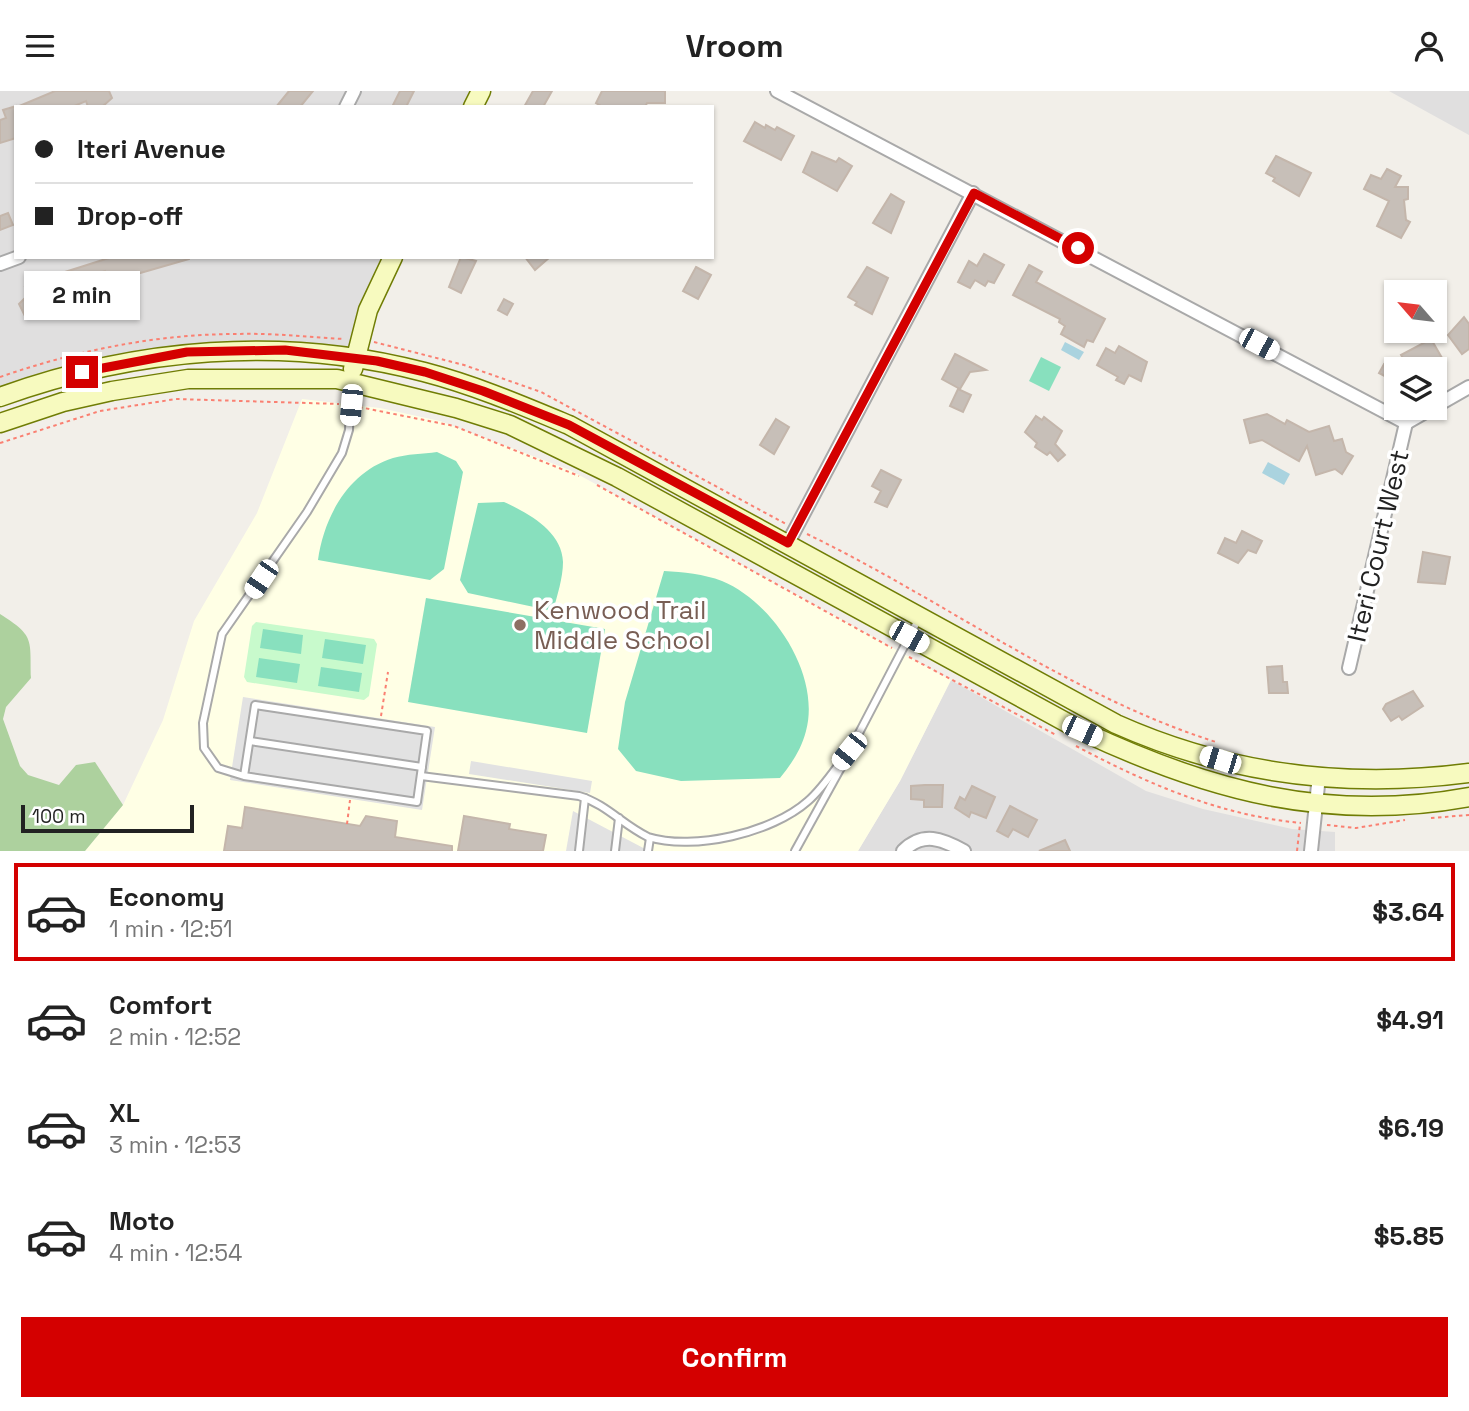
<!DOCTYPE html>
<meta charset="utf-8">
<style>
body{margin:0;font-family:"Space Grotesk",sans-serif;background:#f2f2f2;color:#222;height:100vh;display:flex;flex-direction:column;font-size:26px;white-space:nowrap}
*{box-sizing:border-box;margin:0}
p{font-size:23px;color:#767676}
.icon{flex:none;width:38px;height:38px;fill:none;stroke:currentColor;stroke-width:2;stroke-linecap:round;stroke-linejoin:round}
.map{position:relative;height:760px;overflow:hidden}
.sheet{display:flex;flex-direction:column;background:#fff;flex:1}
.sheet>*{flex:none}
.banner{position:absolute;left:14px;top:14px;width:700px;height:154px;border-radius:0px;box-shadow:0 2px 5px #0004;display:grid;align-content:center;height:154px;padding:0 21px;background:#fff}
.needle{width:46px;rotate:298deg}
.fabs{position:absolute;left:1384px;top:189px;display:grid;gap:14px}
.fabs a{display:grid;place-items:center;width:63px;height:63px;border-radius:0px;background:#fff;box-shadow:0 2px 5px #0004;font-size:35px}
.scale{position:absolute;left:21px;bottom:18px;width:173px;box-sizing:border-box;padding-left:7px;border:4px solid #222;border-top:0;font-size:19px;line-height:24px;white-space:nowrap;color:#222;-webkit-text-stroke:5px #fff;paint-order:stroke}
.end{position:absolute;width:32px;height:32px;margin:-16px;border:9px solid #d40000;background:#fff;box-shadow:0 0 0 4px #fff}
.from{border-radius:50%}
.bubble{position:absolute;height:49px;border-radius:0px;background:#fff;box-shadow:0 2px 5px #0004;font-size:23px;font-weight:700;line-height:49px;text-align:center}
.car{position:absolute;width:21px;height:42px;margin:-21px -10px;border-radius:9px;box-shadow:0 0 5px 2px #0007;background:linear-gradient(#fff 24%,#345 0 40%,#fff 0 76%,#345 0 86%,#fff 0)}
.banner b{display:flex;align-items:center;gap:24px;height:66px;font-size:26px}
.banner b+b{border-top:2px solid #e0e0e0}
.banner i{width:18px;height:18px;background:#222}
ul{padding:12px 0 0;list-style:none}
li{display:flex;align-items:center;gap:21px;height:98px;margin:0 14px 10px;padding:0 7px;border:4px solid transparent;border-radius:0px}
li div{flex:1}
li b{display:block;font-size:26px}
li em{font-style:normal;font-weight:700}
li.on{border-color:#d40000}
li>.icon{width:63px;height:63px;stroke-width:1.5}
.action{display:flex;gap:14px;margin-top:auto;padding:14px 21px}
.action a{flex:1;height:80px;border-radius:0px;background:#d40000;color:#fff;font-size:28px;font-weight:700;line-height:80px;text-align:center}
header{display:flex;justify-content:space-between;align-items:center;height:91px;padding:0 21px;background:#fff;font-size:32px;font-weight:700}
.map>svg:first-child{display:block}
</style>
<header><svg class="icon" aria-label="menu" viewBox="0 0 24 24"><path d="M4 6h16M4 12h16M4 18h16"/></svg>Vroom<svg class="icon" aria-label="person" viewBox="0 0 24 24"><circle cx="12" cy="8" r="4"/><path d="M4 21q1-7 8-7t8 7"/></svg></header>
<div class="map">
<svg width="1469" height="760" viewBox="0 0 1469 760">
<rect width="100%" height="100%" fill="#f2efe9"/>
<g fill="#e0dfdf">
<polygon points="0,0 481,0 473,16 16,16 16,166 393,166 355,267 188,261 0,307"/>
<polygon points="1389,0 1469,0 1469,44"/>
<polygon points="951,589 1146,700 1203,718 1292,738 1335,741 1335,760 858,760 900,690"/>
</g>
<polygon fill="#ffffe5" points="302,308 380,317 440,330 570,379 951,589 900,690 858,760 85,760 123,714 163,629 194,530 257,422"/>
<path fill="#add19e" d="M0,523C35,545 30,548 31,587L6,616L3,628L20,675L28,684L59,694L76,674L95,671L123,714L85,760H0Z"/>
<polygon fill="#c8facc" points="256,531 374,548 377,553 369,605 364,609 247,591 244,586 252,535"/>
<g fill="#88e0be">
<polygon points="1041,266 1061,276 1049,300 1029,290"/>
<path d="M437,361L456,370L463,381L444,478L430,489L318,469C324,426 348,381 393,367C407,363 423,363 437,361Z"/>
<path d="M504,411C528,422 562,440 563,471C563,487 557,505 553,520L468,502L460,489L478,412Z"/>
<path d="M664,480C683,481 704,483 722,490C773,511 821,584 806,640C801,659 792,672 780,687L681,690L636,680L618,658L625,611Z"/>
<polygon points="426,507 605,538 587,642 408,611"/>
<polygon points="263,538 303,544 301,563 260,557"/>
<polygon points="325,548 366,554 363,573 322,567"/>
<polygon points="259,567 300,573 297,592 256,586"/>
<polygon points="321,576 362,582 359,601 318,595"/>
</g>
<g fill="#e2e2e2">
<polygon points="243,606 435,636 422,719 230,689"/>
<polygon points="471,670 592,690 590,702 469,683"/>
<polygon points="573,720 649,760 566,760"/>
</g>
<g fill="#aad3df">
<polygon points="1065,251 1084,261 1079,269 1061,259"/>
<polygon points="1268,371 1290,383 1284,394 1262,382"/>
</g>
<g fill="#c7bfb8" stroke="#c4b6ab" stroke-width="2">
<polygon points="55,0 109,0 112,7 102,16 88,16 86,10 72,16 17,16"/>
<polygon points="289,0 313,0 300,16 276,16"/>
<polygon points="400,0 414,0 406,16 392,16"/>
<polygon points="533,0 552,0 543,16 524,16"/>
<polygon points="602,0 665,0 665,12 647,12 645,16 603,16 596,12"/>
<polygon points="16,15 16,47 0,52 0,29 6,27 3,19"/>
<polygon points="755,31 765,37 766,34 775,39 777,36 794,45 781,69 744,50"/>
<polygon points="812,61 836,71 839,67 852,75 837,100 803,81"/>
<polygon points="1276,65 1311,82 1299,105 1273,90 1275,87 1266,82"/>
<polygon points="1387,78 1401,85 1395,96 1408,96 1408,108 1404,109 1406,129 1410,131 1401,147 1377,135 1389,110 1364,98 1371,84 1381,88"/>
<polygon points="891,103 904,111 891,142 873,132"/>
<polygon points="8,122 13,134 0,139 0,125"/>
<polygon points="984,163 1004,174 994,192 988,190 985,195 975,189 970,197 958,191 969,170 977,175"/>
<polygon points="112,166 189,166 189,168 109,191 105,180 80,190 84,202 64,210 57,194 68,190 65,181"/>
<polygon points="461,166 476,170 461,202 449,196"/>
<polygon points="525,166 550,166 535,179"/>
<polygon points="1029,174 1042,181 1036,191 1105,228 1093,251 1087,249 1084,256 1061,243 1065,235 1059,231 1060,228 1013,204"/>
<polygon points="696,176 711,184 698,208 683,200"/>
<polygon points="867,176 888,187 872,223 855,214 857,211 848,206"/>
<polygon points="42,191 46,202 40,205 45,214 25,225 19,213 28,204 25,196"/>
<polygon points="504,208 513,213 507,224 498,219"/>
<polygon points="1464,226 1469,233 1469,258 1462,263 1448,244"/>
<polygon points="1431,248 1442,267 1424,278 1396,278 1396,291 1379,282 1384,273 1391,277 1404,269 1401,264"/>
<polygon points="1119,255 1147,271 1141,290 1129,284 1124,293 1116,289 1118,286 1097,274 1106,257 1115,262"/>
<polygon points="955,263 986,279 970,281 960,298 942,288"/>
<polygon points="958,298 971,304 963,321 950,315"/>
<polygon points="1267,323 1285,333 1287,329 1309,341 1329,335 1334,350 1342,348 1346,361 1353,365 1342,383 1335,378 1316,384 1307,355 1299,370 1262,349 1250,352 1244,329"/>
<polygon points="1036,325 1042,329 1044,326 1062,340 1055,353 1065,364 1058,370 1050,361 1047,364 1035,356 1037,352 1025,341"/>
<polygon points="776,328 789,336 774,363 760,354"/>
<polygon points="881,379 901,389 887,416 875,411 881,400 872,395"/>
<polygon points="1242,440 1262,450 1256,462 1248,459 1238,472 1218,462 1225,447 1236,452"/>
<polygon points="1423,461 1450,466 1445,493 1418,491"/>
<polygon points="1282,575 1283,591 1287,591 1288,602 1269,602 1267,576"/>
<polygon points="1413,600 1423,615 1402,629 1399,625 1391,630 1383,618 1386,613"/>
<polygon points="925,694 943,694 942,716 924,716 924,709 911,708 911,695"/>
<polygon points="972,695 995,706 986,727 971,721 969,726 955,717 960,706 965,709"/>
<polygon points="1010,715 1037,729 1028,746 1013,738 1008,746 997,740"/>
<polygon points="245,716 360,735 366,725 397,730 395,746 452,755 452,760 224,760 228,735 242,737"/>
<polygon points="464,725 510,733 509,738 546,744 543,760 458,760"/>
<polygon points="1065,749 1070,760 1039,760"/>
</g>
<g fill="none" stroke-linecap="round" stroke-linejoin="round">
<g stroke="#a9a9a9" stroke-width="10">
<g id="lane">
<polyline points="250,650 422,676"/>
<polyline points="848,663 919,527"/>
<polyline points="244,685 255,614 427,640 417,711 244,685 218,677 204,657 203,632 222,543 307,421 342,362 349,339 351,293"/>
<path d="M421,685L579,705C606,713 623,734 648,746C694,760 772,742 808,710C824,696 836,676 849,660"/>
<polyline points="579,760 585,707"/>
<polyline points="615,760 619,727"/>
<polyline points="648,760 650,747"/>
<polyline points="795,760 843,673"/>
</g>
</g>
<g stroke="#a9a9a9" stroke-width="16">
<g id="street">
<polyline points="777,0 1406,332"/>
<polyline points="346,16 354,0"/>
<polyline points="0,173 19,166"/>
<polyline points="1406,332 1469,296"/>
<polyline points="788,452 973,102"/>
<polyline points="1349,577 1406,332"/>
<path d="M903,760C923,740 942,748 964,760"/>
<polyline points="1311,760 1319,685"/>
</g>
</g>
<g stroke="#707d05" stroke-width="21">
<g id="secondary">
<polyline points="473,16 481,0"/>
<polyline points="353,278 368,219 393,166"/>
<path d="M0,306C135,257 284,244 424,281C474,294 521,314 569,334L1116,633C1228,683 1348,698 1469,682"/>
<path d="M0,332L63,311L112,300L188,288H337L456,317L510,334L617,386L1082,640C1209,700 1328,732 1469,706"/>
</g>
</g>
<g stroke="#fa8072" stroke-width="2" stroke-dasharray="3.5 3.5" stroke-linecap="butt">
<polyline points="374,251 464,274 541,301 786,433"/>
<path d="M0,286C75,260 156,243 237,243C273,242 308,246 344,248"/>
<polyline points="359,316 454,335 579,385"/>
<polyline points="0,352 100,320 176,308 339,313"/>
<polyline points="597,394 892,557"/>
<path d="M807,443C944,509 1070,605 1216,651"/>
<polyline points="909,566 1056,644"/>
<polyline points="381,625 388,581"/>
<path d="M1076,655C1148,693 1219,724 1301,732"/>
<polyline points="1431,727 1469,724"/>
<polyline points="347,733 350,709"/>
<polyline points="1327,734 1356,737 1405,729"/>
<polyline points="1297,760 1300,733"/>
</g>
<use href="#lane" stroke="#fff" stroke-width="6"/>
<use href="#street" stroke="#fff" stroke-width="12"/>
<use href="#secondary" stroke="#f7fabf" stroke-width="18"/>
</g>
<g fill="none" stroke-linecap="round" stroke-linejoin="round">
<polyline stroke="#d40000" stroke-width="9" points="82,281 187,261 285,259 377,270 425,281 483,300 569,334 788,452 974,102 1078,157"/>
</g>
<circle fill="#8d6e63" stroke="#fff" stroke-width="2.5" cx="520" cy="534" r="7"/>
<g text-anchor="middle" stroke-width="7" stroke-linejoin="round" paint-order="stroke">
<g font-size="26" fill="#222" stroke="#fff">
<text transform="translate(1378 455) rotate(-77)" y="9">Iteri Court West</text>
</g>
<g font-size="26" fill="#785e54" stroke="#fff" text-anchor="start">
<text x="534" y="528">Kenwood Trail<tspan x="534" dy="30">Middle School</tspan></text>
</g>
</g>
</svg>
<div class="fabs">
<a><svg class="needle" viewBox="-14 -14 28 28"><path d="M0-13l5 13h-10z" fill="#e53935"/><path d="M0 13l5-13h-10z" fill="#767676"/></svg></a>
<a><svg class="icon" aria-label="layers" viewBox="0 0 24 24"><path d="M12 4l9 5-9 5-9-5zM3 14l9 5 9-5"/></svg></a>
</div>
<div class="scale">100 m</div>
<i class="end from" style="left:1078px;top:157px"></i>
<i class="end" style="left:82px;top:281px"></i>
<div class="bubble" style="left:24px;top:180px;width:116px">2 min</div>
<i class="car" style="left:1259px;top:253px;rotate:118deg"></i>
<i class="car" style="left:351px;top:314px;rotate:185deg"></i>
<i class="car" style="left:261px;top:488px;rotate:214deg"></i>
<i class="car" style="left:909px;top:546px;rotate:119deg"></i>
<i class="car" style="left:1082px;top:640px;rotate:115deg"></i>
<i class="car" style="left:849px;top:660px;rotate:219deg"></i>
<i class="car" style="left:1220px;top:669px;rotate:287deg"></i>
<div class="banner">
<b><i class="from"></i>Iteri Avenue</b>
<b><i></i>Drop-off</b>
</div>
</div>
<section class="sheet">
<ul>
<li class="on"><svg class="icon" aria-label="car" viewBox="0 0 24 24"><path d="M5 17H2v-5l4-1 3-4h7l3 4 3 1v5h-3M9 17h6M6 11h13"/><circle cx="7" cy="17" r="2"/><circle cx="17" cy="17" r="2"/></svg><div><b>Economy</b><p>1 min · 12:51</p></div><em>$3.64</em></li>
<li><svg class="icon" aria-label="car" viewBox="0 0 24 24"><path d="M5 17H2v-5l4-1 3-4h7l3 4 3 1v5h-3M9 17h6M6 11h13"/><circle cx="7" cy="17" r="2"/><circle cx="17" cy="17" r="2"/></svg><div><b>Comfort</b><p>2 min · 12:52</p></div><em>$4.91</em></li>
<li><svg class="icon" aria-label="car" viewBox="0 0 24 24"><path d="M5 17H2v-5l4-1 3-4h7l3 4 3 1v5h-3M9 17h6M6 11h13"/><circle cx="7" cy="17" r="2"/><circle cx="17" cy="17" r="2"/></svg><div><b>XL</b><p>3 min · 12:53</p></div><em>$6.19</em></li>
<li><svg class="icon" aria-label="car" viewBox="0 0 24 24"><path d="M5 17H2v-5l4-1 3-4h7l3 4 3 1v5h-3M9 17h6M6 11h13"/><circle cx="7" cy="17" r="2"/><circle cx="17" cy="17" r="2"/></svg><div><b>Moto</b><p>4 min · 12:54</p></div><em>$5.85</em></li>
</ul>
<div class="action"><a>Confirm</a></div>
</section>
